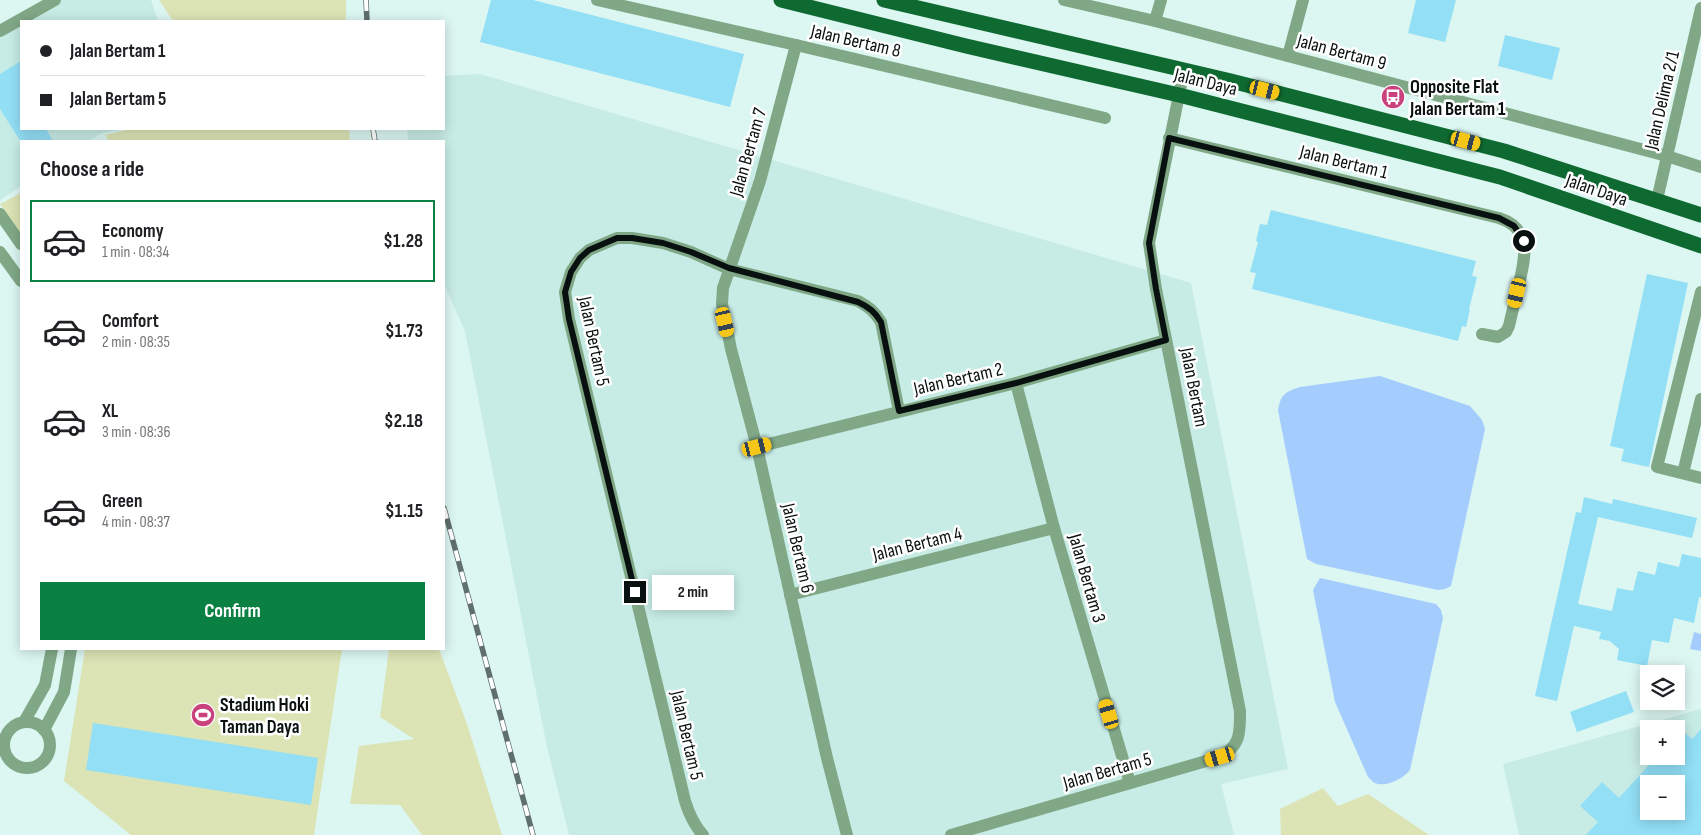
<!DOCTYPE html>
<meta charset="utf-8">
<style>
body{margin:0;font-family:"Sofia Sans Condensed",sans-serif;background:#f6f6f6;color:#202124;height:100vh;display:flex;flex-direction:column;font-size:19px;white-space:nowrap}
*{box-sizing:border-box;margin:0}
p{font-size:16px;color:#757577}
.icon{flex:none;width:28px;height:28px;fill:none;stroke:currentColor;stroke-width:2;stroke-linecap:round;stroke-linejoin:round}
.map{position:relative;flex:1;overflow:hidden}
.details{position:absolute;left:20px;top:140px;width:425px;height:510px;display:flex;flex-direction:column;background:#fff;border-radius:0px;box-shadow:0 2px 12px #0003}
.details>*{flex:none}
.guide{position:absolute;left:20px;top:20px;width:425px;height:110px;border-radius:0px;box-shadow:0 2px 12px #0003;display:grid;align-content:center;height:110px;padding:0 20px;background:#fff}
.controls{position:absolute;left:1640px;top:665px;display:grid;gap:10px}
.controls a{display:grid;place-items:center;width:45px;height:45px;border-radius:0px;background:#fff;box-shadow:0 2px 12px #0003;font-size:25px}
.end{position:absolute;width:22px;height:22px;margin:-11px;border:6px solid #08110f;background:#fff;box-shadow:0 0 0 2px #fff}
.from{border-radius:50%}
.bubble{position:absolute;height:35px;border-radius:0px;background:#fff;box-shadow:0 2px 12px #0003;font-size:16px;font-weight:700;line-height:35px;text-align:center}
.car{position:absolute;width:15px;height:30px;margin:-15px -8px;border-radius:6px;box-shadow:0 0 4px 1px #0007;background:linear-gradient(#f5c518 24%,#345 0 40%,#f5c518 0 76%,#345 0 86%,#f5c518 0)}
.guide b{display:flex;align-items:center;gap:18px;height:48px;font-size:19px}
.guide b+b{border-top:1px solid #e0e0e0}
.guide i{width:12px;height:12px;background:#202124}
ul{padding:0;list-style:none}
li{display:flex;align-items:center;gap:15px;height:82px;margin:0 10px 8px;padding:0 10px;border:2px solid transparent;border-radius:0px}
li div{flex:1}
li b{display:block;font-size:19px}
li em{font-style:normal;font-weight:700}
li.selected{border-color:#0b8043}
li>.icon{width:45px;height:45px;stroke-width:1.5}
h2{padding:0 20px;font-size:22px;line-height:60px}
.button{display:flex;gap:10px;margin-top:auto;padding:10px 20px}
.button a{flex:1;height:58px;border-radius:0px;background:#0b8043;color:#fff;font-size:20px;font-weight:700;line-height:58px;text-align:center}
.map>svg:first-child{display:block}
</style>
<div class="map">
<svg width="1701" height="835" viewBox="0 0 1701 835">
<rect width="100%" height="100%" fill="#dcf6f1"/>
<g fill="#c7ebe5" fill-rule="evenodd">
<polygon points="62,0 151,0 158,21 21,21 21,129 122,129 102,133 89,141 21,141 21,186 0,200 0,31"/>
<polygon points="480,74 1191,283 1288,769 1221,784 1234,835 569,835 547,747 465,331 444,284 444,141 408,141 407,129 444,129 444,76"/>
<path d="M1701,709V835H1519L1503,764ZM1649,729H1676V756H1649ZM1649,784H1676V811H1649Z"/>
</g>
<g fill="#dce4b5">
<polygon points="159,0 346,0 346,21 173,21"/>
<polygon points="131,129 349,129 350,141 109,141 105,135"/>
<polygon points="21,193 21,235 0,204"/>
<polygon points="85,649 342,649 314,835 131,835 64,781"/>
<polygon points="389,649 439,649 467,724 502,835 422,835 400,805 350,804 359,746 414,739 380,717"/>
<polygon points="1323,788 1338,806 1368,794 1429,835 1281,835 1280,809"/>
</g>
<g fill="#a4cdfe">
<path d="M1380,376L1470,406L1482,420L1485,429L1451,586L1445,589L1438,590L1316,564L1307,559L1278,410C1281,394 1285,392 1300,387Z"/>
<path d="M1320,578L1436,604L1441,610L1443,618L1410,770C1404,778 1386,788 1375,783C1372,782 1371,779 1368,777L1335,702L1313,590Z"/>
<polygon points="1694,632 1701,634 1701,651 1690,649"/>
</g>
<g fill="#92dff6" fill-rule="evenodd">
<polygon points="491,0 533,0 744,54 730,107 480,42"/>
<polygon points="1416,0 1456,0 1445,42 1408,33"/>
<polygon points="1505,35 1560,48 1552,80 1498,66"/>
<polygon points="21,61 21,129 46,129 53,141 21,142 0,109 0,74"/>
<polygon points="1271,210 1476,261 1472,276 1477,277 1469,309 1470,309 1466,327 1462,326 1458,341 1252,289 1256,273 1250,272 1258,242 1256,241 1260,224 1267,225"/>
<polygon points="1647,274 1688,283 1649,467 1621,461 1624,449 1610,446"/>
<polygon points="1584,497 1612,504 1613,499 1697,518 1692,538 1598,517 1578,604 1612,611 1617,588 1633,591 1638,571 1655,575 1658,562 1679,567 1682,554 1701,558 1701,597 1699,597 1694,623 1674,618 1669,643 1652,640 1647,666 1617,660 1619,649 1610,641 1599,639 1601,632 1574,626 1557,701 1535,696 1576,512 1581,513"/>
<polygon points="1626,691 1634,712 1577,732 1570,712"/>
<polygon points="93,723 318,758 311,805 86,770"/>
<path d="M1676,725L1692,739L1701,729V835H1586L1598,822L1580,806L1602,782L1619,798L1657,756H1676ZM1649,784H1676V811H1649Z"/>
</g>
<g fill="none" stroke-linecap="round" stroke-linejoin="round">
<g stroke="#80a887" stroke-width="12">
<polyline points="597,0 796,45 1105,118"/>
<polyline points="1064,0 1155,21 1667,156 1701,167"/>
<polyline points="1155,21 1161,0"/>
<polyline points="0,31 55,0"/>
<polyline points="796,45 760,181 723,288 722,304 731,349 757,447 827,758 847,835"/>
<polyline points="1288,56 1303,0"/>
<path d="M1169,138L1499,218C1533,229 1525,258 1519,284C1516,298 1512,312 1509,326L1506,332L1498,337L1482,334"/>
<polyline points="1657,200 1701,8"/>
<polyline points="0,214 21,244"/>
<polyline points="0,252 21,281"/>
<polyline points="1701,292 1657,467 1701,478"/>
<polyline points="1016,383 1054,528 1130,783"/>
<polyline points="757,447 1016,383 1166,340"/>
<polyline points="1683,473 1701,399"/>
<polyline points="790,595 1054,528"/>
<polyline points="24,722 45,685 52,649"/>
<circle cx="27" cy="745" r="23"/>
<polyline points="44,730 64,692 71,649"/>
<path d="M703,835C694,825 689,814 685,801L569,319L565,292L571,272L580,258L589,250L617,238H632L663,243L691,252L729,269L858,301C869,307 875,312 881,322L899,411"/>
<path d="M951,835L1220,757C1241,745 1240,733 1240,711L1156,289L1149,243L1184,70"/>
</g>
<g stroke="#0f6a31" stroke-width="15">
<polyline points="781,0 966,46 1179,95 1500,177 1701,246"/>
<polyline points="884,0 1231,81 1504,151 1701,215"/>
</g>
<g stroke="#5f6f6c" stroke-width="5.5">
<g id="rail">
<polyline points="366,0 367,21"/>
<polyline points="373,129 375,141"/>
<polyline points="444,508 533,835"/>
</g>
</g>
<use href="#rail" stroke="#fff" stroke-width="4" stroke-dasharray="11" stroke-linecap="butt"/>
</g>
<g fill="none" stroke-linecap="round" stroke-linejoin="round">
<path stroke="#08110f" stroke-width="6" d="M635,592L569,319L565,292L571,272L580,258L589,250L617,238H632L663,243L691,252L729,268L858,302C869,307 875,312 881,322L899,411L1016,383L1166,340L1156,289L1149,243L1169,138L1499,218L1514,226L1524,241"/>
</g>
<defs>
<g id="bus-disc" transform="scale(1.25)"><circle r="9.5" fill="#c9417d" stroke="#fff"/><path d="M-5-6H5V4H4V6H2V4H-2V6H-4V4H-5ZM-3.5-4V0h7V-4ZM-3.5 1.2v1.5H-2V1.2ZM2 1.2v1.5H3.5V1.2Z" fill="#fff"/></g>
<g id="stadium-disc" transform="scale(1.25)"><circle r="9.5" fill="#c9417d" stroke="#fff"/><path d="M0-5a6.5 5 0 1 0 0 10a6.5 5 0 1 0 0-10ZM-3.5-1.8h7v3.6h-7Z" fill="#fff"/></g>
</defs>
<g fill-rule="evenodd">
<use href="#bus-disc" x="1393" y="97"/>
<use href="#stadium-disc" x="203" y="715"/>
</g>
<g text-anchor="middle" stroke-width="5" stroke-linejoin="round" paint-order="stroke">
<g font-size="19" fill="#08110f" stroke="#fff">
<text transform="translate(856 40) rotate(13)" y="7">Jalan Bertam 8</text>
<text transform="translate(1342 51) rotate(15)" y="7">Jalan Bertam 9</text>
<text transform="translate(1206 81) rotate(14)" y="7">Jalan Daya</text>
<text transform="translate(1661 100) rotate(-77)" y="7">Jalan Delima 2/1</text>
<text transform="translate(747 152) rotate(-74)" y="7">Jalan Bertam 7</text>
<text transform="translate(1344 161) rotate(14)" y="7">Jalan Bertam 1</text>
<text transform="translate(1597 189) rotate(19)" y="7">Jalan Daya</text>
<text transform="translate(595 341) rotate(78)" y="7">Jalan Bertam 5</text>
<text transform="translate(958 378) rotate(-13)" y="7">Jalan Bertam 2</text>
<text transform="translate(1195 387) rotate(79)" y="7">Jalan Bertam</text>
<text transform="translate(917 543) rotate(-14)" y="7">Jalan Bertam 4</text>
<text transform="translate(799 548) rotate(77)" y="7">Jalan Bertam 6</text>
<text transform="translate(1088 578) rotate(74)" y="7">Jalan Bertam 3</text>
<text transform="translate(688 735) rotate(77)" y="7">Jalan Bertam 5</text>
<text transform="translate(1107 770) rotate(-16)" y="7">Jalan Bertam 5</text>
</g>
<g font-size="19" font-weight="bold" fill="#08110f" stroke="#fff" text-anchor="start">
<text x="1410" y="93">Opposite Flat<tspan x="1410" dy="22">Jalan Bertam 1</tspan></text>
<text x="220" y="711">Stadium Hoki<tspan x="220" dy="22">Taman Daya</tspan></text>
</g>
</g>
</svg>
<div class="controls">
<a><svg class="icon" aria-label="layers" viewBox="0 0 24 24"><path d="M12 4l9 5-9 5-9-5zM3 14l9 5 9-5"/></svg></a>
<a>+</a>
<a>−</a>
</div>
<i class="end from" style="left:1524px;top:241px"></i>
<i class="end" style="left:635px;top:592px"></i>
<div class="bubble" style="left:652px;top:575px;width:82px">2 min</div>
<i class="car" style="left:1265px;top:90px;rotate:104deg"></i>
<i class="car" style="left:1466px;top:141px;rotate:105deg"></i>
<i class="car" style="left:1517px;top:293px;rotate:193deg"></i>
<i class="car" style="left:725px;top:322px;rotate:167deg"></i>
<i class="car" style="left:757px;top:447px;rotate:76deg"></i>
<i class="car" style="left:1109px;top:714px;rotate:343deg"></i>
<i class="car" style="left:1220px;top:757px;rotate:254deg"></i>
<div class="guide">
<b><i class="from"></i>Jalan Bertam 1</b>
<b><i></i>Jalan Bertam 5</b>
</div>
<section class="details">
<h2>Choose a ride</h2>
<ul>
<li class="selected"><svg class="icon" aria-label="car" viewBox="0 0 24 24"><path d="M5 17H2v-5l4-1 3-4h7l3 4 3 1v5h-3M9 17h6M6 11h13"/><circle cx="7" cy="17" r="2"/><circle cx="17" cy="17" r="2"/></svg><div><b>Economy</b><p>1 min · 08:34</p></div><em>$1.28</em></li>
<li><svg class="icon" aria-label="car" viewBox="0 0 24 24"><path d="M5 17H2v-5l4-1 3-4h7l3 4 3 1v5h-3M9 17h6M6 11h13"/><circle cx="7" cy="17" r="2"/><circle cx="17" cy="17" r="2"/></svg><div><b>Comfort</b><p>2 min · 08:35</p></div><em>$1.73</em></li>
<li><svg class="icon" aria-label="car" viewBox="0 0 24 24"><path d="M5 17H2v-5l4-1 3-4h7l3 4 3 1v5h-3M9 17h6M6 11h13"/><circle cx="7" cy="17" r="2"/><circle cx="17" cy="17" r="2"/></svg><div><b>XL</b><p>3 min · 08:36</p></div><em>$2.18</em></li>
<li><svg class="icon" aria-label="car" viewBox="0 0 24 24"><path d="M5 17H2v-5l4-1 3-4h7l3 4 3 1v5h-3M9 17h6M6 11h13"/><circle cx="7" cy="17" r="2"/><circle cx="17" cy="17" r="2"/></svg><div><b>Green</b><p>4 min · 08:37</p></div><em>$1.15</em></li>
</ul>
<div class="button"><a>Confirm</a></div>
</section>
</div>
